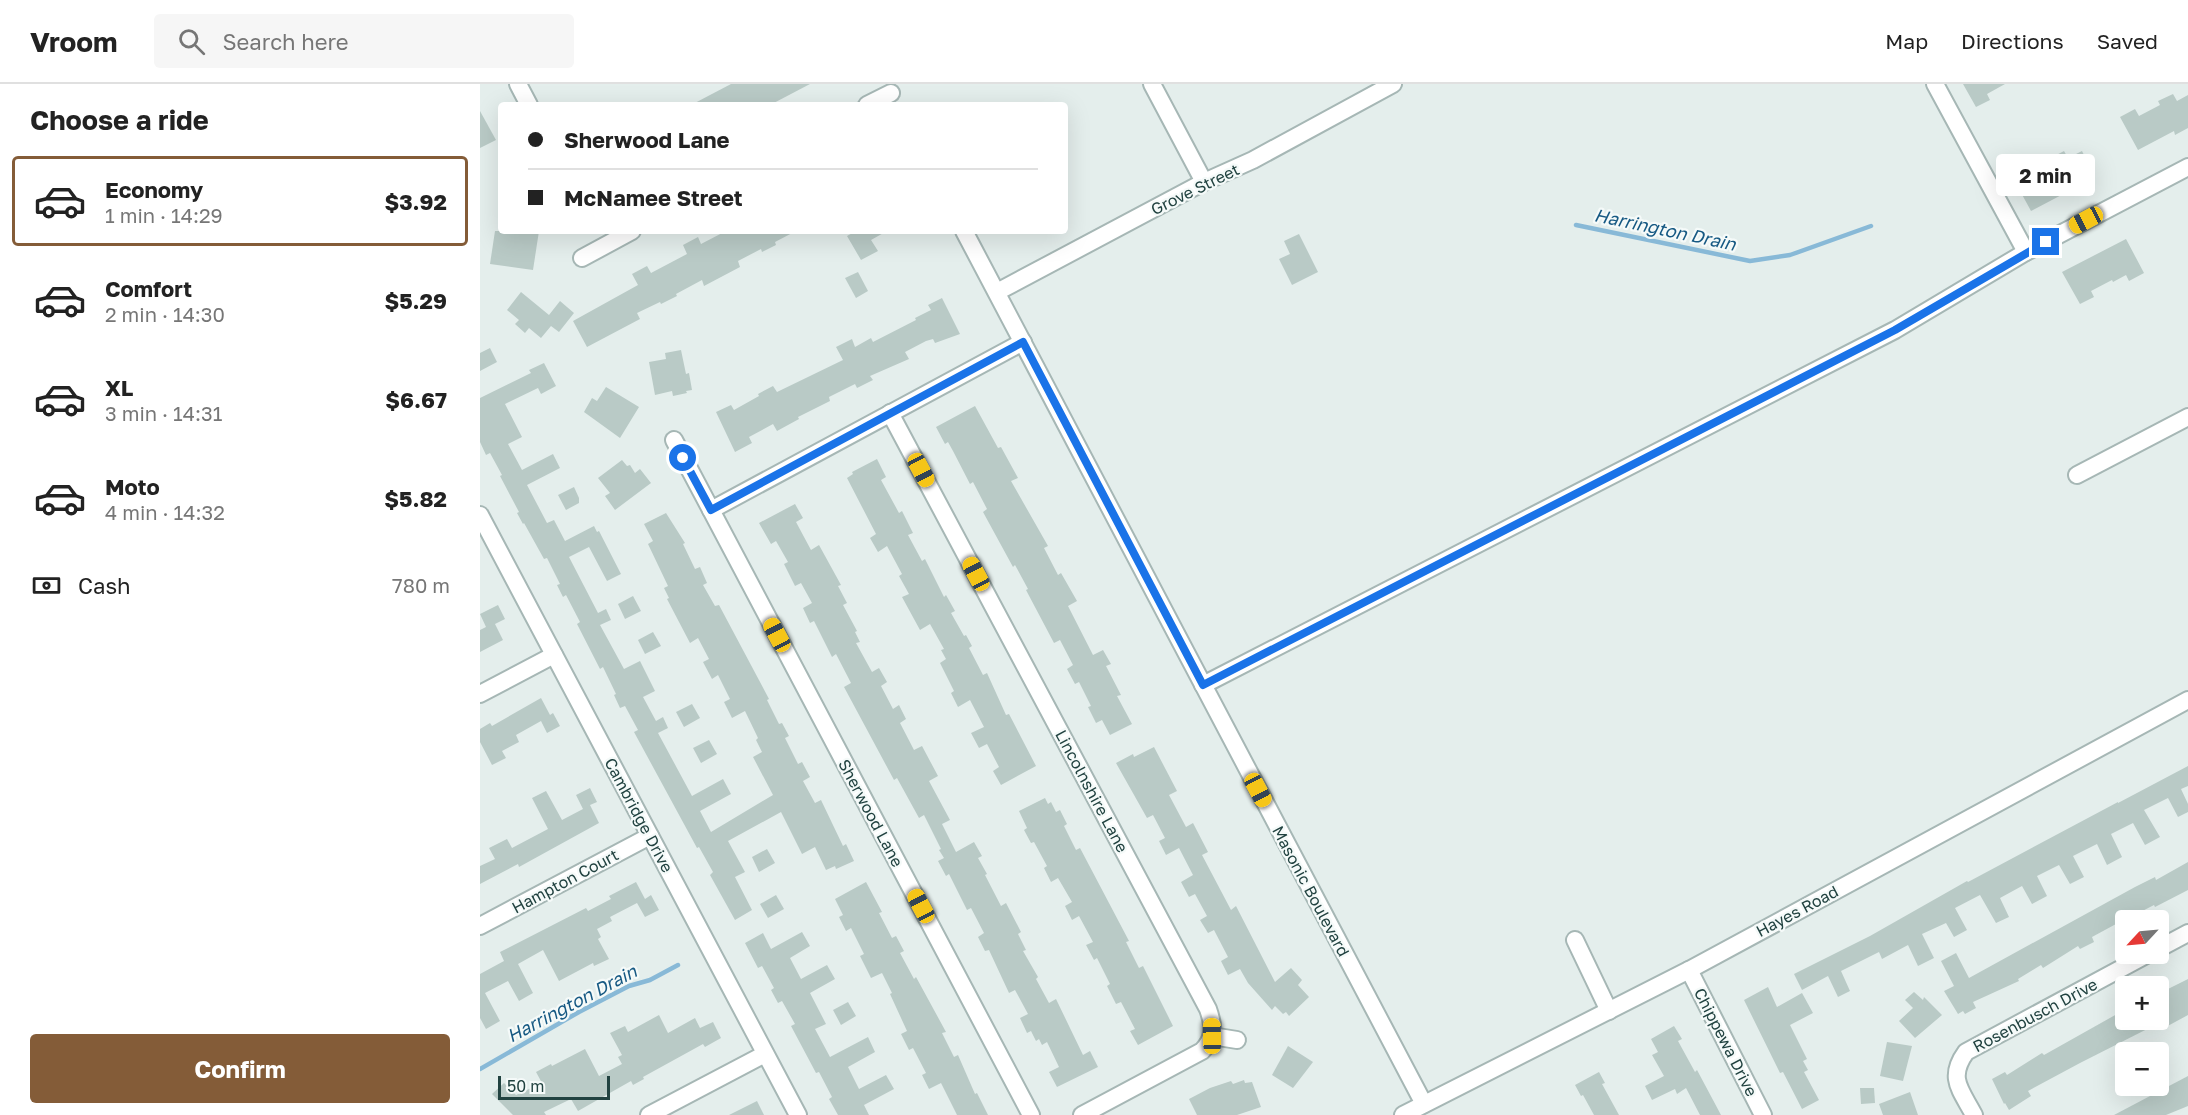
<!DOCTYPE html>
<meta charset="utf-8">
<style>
body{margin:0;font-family:"Golos Text",sans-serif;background:#f6f6f6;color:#222;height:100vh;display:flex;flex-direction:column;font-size:22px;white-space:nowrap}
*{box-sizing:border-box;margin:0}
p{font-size:20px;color:#767676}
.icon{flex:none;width:33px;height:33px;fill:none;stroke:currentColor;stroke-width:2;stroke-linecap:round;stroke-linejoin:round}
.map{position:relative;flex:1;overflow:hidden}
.sheet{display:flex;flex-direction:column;background:#fff;width:480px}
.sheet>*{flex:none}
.banner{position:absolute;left:18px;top:18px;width:570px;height:132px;border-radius:6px;box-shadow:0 6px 24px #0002;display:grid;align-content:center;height:132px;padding:0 30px;background:#fff}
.needle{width:39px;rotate:244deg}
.buttons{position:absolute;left:1635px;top:826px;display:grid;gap:12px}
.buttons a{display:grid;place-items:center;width:54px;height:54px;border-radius:6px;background:#fff;box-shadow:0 6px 24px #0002;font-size:30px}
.scale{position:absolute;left:18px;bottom:15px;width:112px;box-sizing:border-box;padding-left:6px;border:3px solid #214240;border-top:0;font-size:16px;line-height:21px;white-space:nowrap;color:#214240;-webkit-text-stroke:4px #f5faf9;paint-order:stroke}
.end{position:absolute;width:27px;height:27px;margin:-14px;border:8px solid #1a73e8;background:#fff;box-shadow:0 0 0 3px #fff}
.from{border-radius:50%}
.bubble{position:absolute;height:42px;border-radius:6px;background:#fff;box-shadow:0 6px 24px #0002;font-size:20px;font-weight:700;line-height:42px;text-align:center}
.car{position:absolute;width:18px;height:36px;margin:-18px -9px;border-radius:8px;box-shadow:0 0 4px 2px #0007;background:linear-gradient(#f5c518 24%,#345 0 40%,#f5c518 0 76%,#345 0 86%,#f5c518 0)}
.banner b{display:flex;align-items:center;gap:21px;height:57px;font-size:22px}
.banner b+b{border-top:2px solid #e0e0e0}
.banner i{width:15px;height:15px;background:#222}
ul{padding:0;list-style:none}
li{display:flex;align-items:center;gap:18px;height:90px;margin:0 12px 9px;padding:0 18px;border:3px solid transparent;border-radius:6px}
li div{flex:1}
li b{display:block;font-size:22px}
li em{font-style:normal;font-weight:700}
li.current{border-color:#845c38}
li>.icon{width:54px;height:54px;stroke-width:1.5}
h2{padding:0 30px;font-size:27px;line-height:72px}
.pay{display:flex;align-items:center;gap:15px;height:66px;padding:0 30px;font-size:22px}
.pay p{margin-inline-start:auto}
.cta{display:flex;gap:12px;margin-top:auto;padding:12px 30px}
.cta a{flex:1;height:69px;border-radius:6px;background:#845c38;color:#fff;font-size:24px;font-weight:700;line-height:69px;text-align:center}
header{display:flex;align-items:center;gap:36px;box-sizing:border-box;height:84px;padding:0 30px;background:#fff;border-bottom:2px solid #e0e0e0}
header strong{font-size:28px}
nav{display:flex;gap:33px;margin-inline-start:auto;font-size:21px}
.search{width:420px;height:54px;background:#f6f6f6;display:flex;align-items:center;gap:15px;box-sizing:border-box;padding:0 21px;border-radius:6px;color:#767676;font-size:22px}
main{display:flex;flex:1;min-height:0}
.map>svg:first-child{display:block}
</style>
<header>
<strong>Vroom</strong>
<div class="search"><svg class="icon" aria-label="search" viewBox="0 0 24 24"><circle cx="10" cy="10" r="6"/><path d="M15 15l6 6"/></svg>Search here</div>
<nav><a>Map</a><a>Directions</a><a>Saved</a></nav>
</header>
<main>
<section class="sheet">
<h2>Choose a ride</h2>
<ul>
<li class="current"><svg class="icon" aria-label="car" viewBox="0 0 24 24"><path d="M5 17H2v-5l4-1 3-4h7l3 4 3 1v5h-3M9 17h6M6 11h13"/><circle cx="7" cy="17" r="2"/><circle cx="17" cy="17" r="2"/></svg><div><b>Economy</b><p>1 min · 14:29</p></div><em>$3.92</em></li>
<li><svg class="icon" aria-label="car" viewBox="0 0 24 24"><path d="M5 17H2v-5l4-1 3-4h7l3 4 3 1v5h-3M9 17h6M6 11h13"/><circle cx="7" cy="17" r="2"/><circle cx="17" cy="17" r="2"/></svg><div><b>Comfort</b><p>2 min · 14:30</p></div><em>$5.29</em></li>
<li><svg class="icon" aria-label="car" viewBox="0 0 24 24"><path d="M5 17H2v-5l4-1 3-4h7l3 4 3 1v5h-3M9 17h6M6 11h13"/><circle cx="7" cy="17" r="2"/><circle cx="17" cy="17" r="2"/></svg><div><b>XL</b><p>3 min · 14:31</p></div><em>$6.67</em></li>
<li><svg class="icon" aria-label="car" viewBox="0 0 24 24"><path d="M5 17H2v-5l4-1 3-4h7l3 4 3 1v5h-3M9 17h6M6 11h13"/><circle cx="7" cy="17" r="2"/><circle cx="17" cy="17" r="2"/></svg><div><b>Moto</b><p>4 min · 14:32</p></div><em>$5.82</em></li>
</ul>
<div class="pay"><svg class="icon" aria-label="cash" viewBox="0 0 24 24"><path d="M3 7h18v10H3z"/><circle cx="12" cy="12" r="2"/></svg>Cash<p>780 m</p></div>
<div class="cta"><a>Confirm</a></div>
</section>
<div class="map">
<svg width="1708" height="1031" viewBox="0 0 1708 1031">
<rect width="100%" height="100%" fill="#e4eeec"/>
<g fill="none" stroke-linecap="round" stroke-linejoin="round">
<g stroke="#88b9d7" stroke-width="4.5">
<polyline points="1096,141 1270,177 1310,171 1391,142"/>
<polyline points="0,985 99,928 149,902 170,896 198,881"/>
</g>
</g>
<g fill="#b9cac6">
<polygon points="251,0 330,0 290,21 211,21"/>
<polygon points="1483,0 1525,0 1507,10 1510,16 1496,23"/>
<polygon points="1693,10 1697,17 1708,11 1708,44 1695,51 1694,47 1658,66 1640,33 1655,25 1659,32 1680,21 1678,17"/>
<polygon points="0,27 16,56 0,64"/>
<polygon points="1584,67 1588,74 1602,67 1613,89 1608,92 1610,96 1551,127 1533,94 1548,86 1552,93 1573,82 1569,75"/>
<polygon points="15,147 59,147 53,186 10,180"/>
<polygon points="246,147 316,147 295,158 296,161 282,168 281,165 258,177 260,183 224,202 222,196 196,210 197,212 181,220 180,218 157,229 160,235 107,263 93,237 158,201 152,190 167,182 171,189 207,170 203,161 218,153 221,160"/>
<polygon points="376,147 407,147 391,156 398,167 381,176 367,152"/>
<polygon points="819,150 838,188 812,201 799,175 810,170 804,157"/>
<polygon points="1646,155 1664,189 1649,197 1646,191 1633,198 1632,196 1611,207 1614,213 1600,220 1582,188"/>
<polygon points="378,188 388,207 376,214 365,194"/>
<polygon points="41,208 69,231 80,217 94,229 79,248 71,242 61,254 49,244 45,249 35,240 39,236 27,226"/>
<polygon points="462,214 480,250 455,259 453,255 446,257 425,268 429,275 390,292 393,296 377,304 375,300 349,313 350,317 318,333 319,335 297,347 293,340 269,353 272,359 255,368 236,328 251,321 254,326 279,312 278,310 293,302 297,308 363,276 356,263 372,255 375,263 391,254 393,258 436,236 435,234 451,226 448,221"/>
<polygon points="10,264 17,278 0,287 0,269"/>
<polygon points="201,266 206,290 209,289 212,306 206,307 207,309 193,312 192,307 175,311 169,278 186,275 185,269"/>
<polygon points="64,279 76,302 61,310 58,304 25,320 42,353 28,360 42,386 73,370 80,384 47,401 67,439 74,436 85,457 114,442 117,448 119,447 141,490 127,497 109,463 89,473 118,529 126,525 131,536 120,541 144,585 160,577 175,607 163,613 176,637 183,633 188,644 178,649 212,712 243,695 251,710 220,727 231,748 293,711 273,673 282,668 276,656 278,654 265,627 252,634 244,618 250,615 238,591 232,595 223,578 229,575 218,554 210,559 187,515 189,514 184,504 188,502 168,460 173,457 164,440 186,429 205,459 203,460 215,485 220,483 227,499 223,501 235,522 239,521 289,615 287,616 299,640 302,639 309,652 305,654 318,680 322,678 330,693 323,697 335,719 341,716 363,762 366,760 374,777 356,785 355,782 346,786 335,763 322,770 301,728 248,757 265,788 255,793 272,826 255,836 230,791 233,788 219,763 217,764 154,648 158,646 145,622 140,624 134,611 136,610 123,583 120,585 97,540 100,538 86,511 83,513 77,501 80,500 67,474 64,475 44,439 43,440 37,429 39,428 20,392 22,391 10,369 6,371 0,358 0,314 51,289 49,286"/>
<polygon points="126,303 159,323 140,354 104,328 112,314 117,317"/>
<polygon points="495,322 518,364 521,363 538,394 531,397 568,462 564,464 578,491 581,489 597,517 588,522 613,571 623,566 631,580 626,582 641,611 637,612 652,640 630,651 622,636 616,639 608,623 611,622 599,598 595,600 587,585 593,581 580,556 574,559 546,506 548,505 535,481 533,483 503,428 507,425 493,398 490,400 473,367 468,358 465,360 456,343"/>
<polygon points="397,375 406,393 401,396 419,429 422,427 433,449 428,451 442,477 445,475 464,513 466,511 475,527 471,529 484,552 486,551 492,562 489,564 503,591 507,589 526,631 529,630 556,682 521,701 513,687 519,683 507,660 499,664 491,649 504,643 490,616 478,623 471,609 474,607 460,579 466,575 461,566 464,565 450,540 440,546 422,513 429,510 419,492 422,490 407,462 398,468 390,454 396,450 367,394 373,390 372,388"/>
<polygon points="142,376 147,382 150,381 155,389 160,385 171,399 135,426 125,412 130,409 118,394"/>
<polygon points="94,403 99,414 99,419 86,426 78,411"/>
<polygon points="315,420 323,434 316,438 331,466 339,461 361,501 358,502 367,519 363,521 377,547 375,548 380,558 376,559 392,588 399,584 407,598 401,602 413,625 419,621 426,635 420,639 434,666 442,662 458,692 449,697 470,736 462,740 476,768 494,758 502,772 498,774 507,790 505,791 521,822 526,819 541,848 538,850 546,866 543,867 558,893 556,895 569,919 576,915 603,971 610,967 618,983 577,1003 569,988 579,983 567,958 562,961 559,955 556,957 551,947 547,949 540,934 548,930 535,906 529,909 509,866 505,867 498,853 504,849 491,824 487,826 469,790 466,792 458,777 464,774 459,766 461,765 444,731 439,734 417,694 414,696 364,603 371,599 356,570 352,573 334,537 330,539 323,524 332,519 321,499 315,502 304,480 308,478 296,457 291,460 279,439"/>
<polygon points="153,512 161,527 145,535 138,520"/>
<polygon points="18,521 25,535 15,540 23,556 0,568 0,546 6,543 0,530"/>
<polygon points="173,548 181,562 165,570 158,556"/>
<polygon points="61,614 70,631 73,629 80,642 67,649 61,637 36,651 39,658 22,667 26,674 12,681 0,658 0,645 10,639 12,642"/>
<polygon points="212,620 220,634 204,643 196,628"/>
<polygon points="229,656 237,670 221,679 213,664"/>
<polygon points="674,663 697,707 689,711 706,743 713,739 728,768 722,771 751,826 756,822 795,898 811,884 822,896 818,901 829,913 809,932 806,928 803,930 795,922 792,926 768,899 760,885 748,891 741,877 748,873 734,846 728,849 720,836 727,832 715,810 709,813 701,798 713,791 699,764 686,771 679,757 685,754 673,731 667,734 636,679 653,670 654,673"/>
<polygon points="1708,682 1708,702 1701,705 1708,720 1708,728 1698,733 1688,714 1664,726 1680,753 1665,761 1653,739 1631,750 1642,773 1627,781 1617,760 1593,772 1604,793 1590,800 1579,781 1557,792 1567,812 1552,820 1542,802 1520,814 1529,833 1516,839 1500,811 1475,824 1487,846 1474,853 1466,839 1442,850 1454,874 1438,882 1428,861 1402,875 1399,868 1361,887 1370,907 1358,913 1348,892 1322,906 1314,890 1390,852 1487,797 1488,798 1638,718 1638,719"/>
<polygon points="110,704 117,718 110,721 119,739 39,783 38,780 0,800 0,782 15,775 9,764 27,755 32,764 68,745 52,714 66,707 82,736 103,725 96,711"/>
<polygon points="565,714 568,720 571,718 576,728 580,726 587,740 584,742 596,766 600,764 649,857 646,858 659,884 663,882 693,942 658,961 650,947 655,945 641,918 636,920 627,902 630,900 617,874 614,876 606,861 613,858 599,832 592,836 585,822 592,818 578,794 571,798 564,784 567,782 554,758 551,759 544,746 547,744 539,727"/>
<polygon points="287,765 295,779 279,788 272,773"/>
<polygon points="1708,778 1708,806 1675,823 1674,821 1649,834 1650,836 1646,837 1637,843 1636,840 1612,853 1614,858 1600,865 1598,862 1563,884 1561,881 1538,895 1539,897 1493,918 1496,924 1485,930 1483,927 1478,930 1464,907 1474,902 1461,877 1476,869 1489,894 1655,803 1675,793 1676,796"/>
<polygon points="156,798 165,815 171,811 179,826 165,833 157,819 130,833 132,837 117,845 121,853 118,855 129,875 114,882 113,879 79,897 63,866 38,880 53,909 39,917 28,897 5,909 20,937 6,945 0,934 0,890 24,877 20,868 106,824 108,827 131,815 129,812"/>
<polygon points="386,798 402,828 399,829 412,854 416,852 424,867 420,869 434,895 436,893 466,948 462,949 474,973 478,971 495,1010 497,1009 508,1031 477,1031 461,999 449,1005 442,991 446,989 433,964 429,966 421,950 427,947 410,910 412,909 402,889 391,894 380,872 384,870 371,844 366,847 359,833 363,831 355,815"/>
<polygon points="296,811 304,825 288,834 280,820"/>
<polygon points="322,848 330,862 310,874 321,895 347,881 355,895 330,909 346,940 335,945 350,973 388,953 395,968 368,983 379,1005 406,991 414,1005 384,1021 389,1031 358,1031 349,1015 352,1013 339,988 336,989 311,942 315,940 302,917 298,919 291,906 294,904 282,882 278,884 265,859 283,849 291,865"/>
<polygon points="1708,895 1708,931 1684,944 1681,938 1600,979 1548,1007 1551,1012 1529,1026 1525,1019 1524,1020 1512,995 1525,988 1527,991 1562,969 1564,971 1637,930 1639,933 1646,930 1646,936 1680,936 1678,910"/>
<polygon points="1288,903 1297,923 1322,909 1333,929 1310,941 1327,975 1323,977 1328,986 1324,988 1339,1016 1322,1025 1303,988 1300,989 1264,916"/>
<polygon points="1434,908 1443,916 1444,913 1462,931 1435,954 1419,937 1433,924 1425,916"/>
<polygon points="368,918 376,932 361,941 353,926"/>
<polygon points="179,931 188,949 215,934 220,944 233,938 241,954 225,963 223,960 163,993 164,995 153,1001 151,997 98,1027 91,1015 64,1028 66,1031 33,1031 12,1010 24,999 36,1011 62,999 56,988 71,980 72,982 105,965 119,992 142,980 138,973 142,971 130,949 145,942 148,948"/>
<polygon points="1194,942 1202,955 1198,957 1215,988 1217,986 1241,1031 1220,1031 1206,1004 1197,1010 1195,1005 1172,1016 1165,1002 1184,992 1172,971 1178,968 1171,955"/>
<polygon points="1407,958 1432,962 1423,997 1400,992"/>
<polygon points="808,962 833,978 813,1004 792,991"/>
<polygon points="1119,988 1125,999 1122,1000 1139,1031 1114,1031 1103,1011 1101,1012 1095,1001"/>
<polygon points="1708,992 1708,1022 1686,1031 1634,1031"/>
<polygon points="764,996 765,999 772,998 781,1023 757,1031 717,1031 709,1015 730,1004 751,997 753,1000"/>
<polygon points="1380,1004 1394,1004 1395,1019 1381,1020"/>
<polygon points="1430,1008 1438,1031 1403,1031 1399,1020"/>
<polygon points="277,1017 284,1031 249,1031"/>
</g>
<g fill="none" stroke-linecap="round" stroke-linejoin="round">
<g stroke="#a6b7b5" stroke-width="20">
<g id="minor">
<polyline points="38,0 49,21"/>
<polyline points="672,0 724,98"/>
<polyline points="1455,0 1546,168"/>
<polyline points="387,21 411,9"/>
<polyline points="484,147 944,1020"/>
<polyline points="102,174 152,147"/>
<polyline points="517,208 724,98 773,76 913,0"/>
<path d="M410,329L728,925C734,942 735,954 722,967L602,1031"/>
<polyline points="194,356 551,1031"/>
<polyline points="1597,391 1708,333"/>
<polyline points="231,426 543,258"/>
<polyline points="0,431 318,1031"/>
<polyline points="723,601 1415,246 1546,168 1708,83"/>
<polyline points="0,610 74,571"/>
<polyline points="0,842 170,752"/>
<polyline points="1095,856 1129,927"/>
<polyline points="1678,865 1708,849"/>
<polyline points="1209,886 1283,1031"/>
<polyline points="732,952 757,956"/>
<polyline points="169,1031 285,970"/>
<polyline points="923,1031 1209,886 1708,616"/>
<path d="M1494,1031C1481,1006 1467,994 1486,968L1668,870"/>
</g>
</g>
<use href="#minor" stroke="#fff" stroke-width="16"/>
</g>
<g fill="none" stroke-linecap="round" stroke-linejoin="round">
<polyline stroke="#1a73e8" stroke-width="8" points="203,374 231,426 543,258 723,601 1415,246 1566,158"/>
</g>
<g text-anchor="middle" stroke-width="4.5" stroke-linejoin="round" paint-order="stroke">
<g font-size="16" fill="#214240" stroke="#f5faf9">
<text transform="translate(715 105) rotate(-26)" y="6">Grove Street</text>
<text transform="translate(612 707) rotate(62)" y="6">Lincolnshire Lane</text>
<text transform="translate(391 729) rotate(62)" y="6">Sherwood Lane</text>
<text transform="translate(159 731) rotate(62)" y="6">Cambridge Drive</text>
<text transform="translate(85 797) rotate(-28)" y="6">Hampton Court</text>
<text transform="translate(831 807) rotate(62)" y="6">Masonic Boulevard</text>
<text transform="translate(1317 827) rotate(-28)" y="6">Hayes Road</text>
<text transform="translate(1555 931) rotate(-28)" y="6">Rosenbusch Drive</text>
<text transform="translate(1246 958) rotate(63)" y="6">Chippewa Drive</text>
</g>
<g font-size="18" font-style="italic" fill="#165983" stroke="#f5faf9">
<text transform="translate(1185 146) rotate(12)" y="6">Harrington Drain</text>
<text transform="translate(92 920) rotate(-28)" y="6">Harrington Drain</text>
</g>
</g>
</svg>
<div class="buttons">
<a><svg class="needle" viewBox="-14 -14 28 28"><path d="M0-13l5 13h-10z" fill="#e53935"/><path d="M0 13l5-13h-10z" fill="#767676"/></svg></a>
<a>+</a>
<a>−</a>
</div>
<div class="scale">50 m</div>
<i class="end from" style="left:203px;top:374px"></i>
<i class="end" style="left:1566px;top:158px"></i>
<div class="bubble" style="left:1516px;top:70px;width:99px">2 min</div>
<i class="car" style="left:1606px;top:136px;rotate:242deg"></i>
<i class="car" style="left:441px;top:386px;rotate:152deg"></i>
<i class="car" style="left:496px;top:490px;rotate:332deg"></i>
<i class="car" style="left:297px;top:551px;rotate:332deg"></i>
<i class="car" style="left:778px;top:706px;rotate:152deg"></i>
<i class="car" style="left:441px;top:822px;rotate:332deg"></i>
<i class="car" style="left:732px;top:952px;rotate:359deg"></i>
<div class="banner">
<b><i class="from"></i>Sherwood Lane</b>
<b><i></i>McNamee Street</b>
</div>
</div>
</main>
